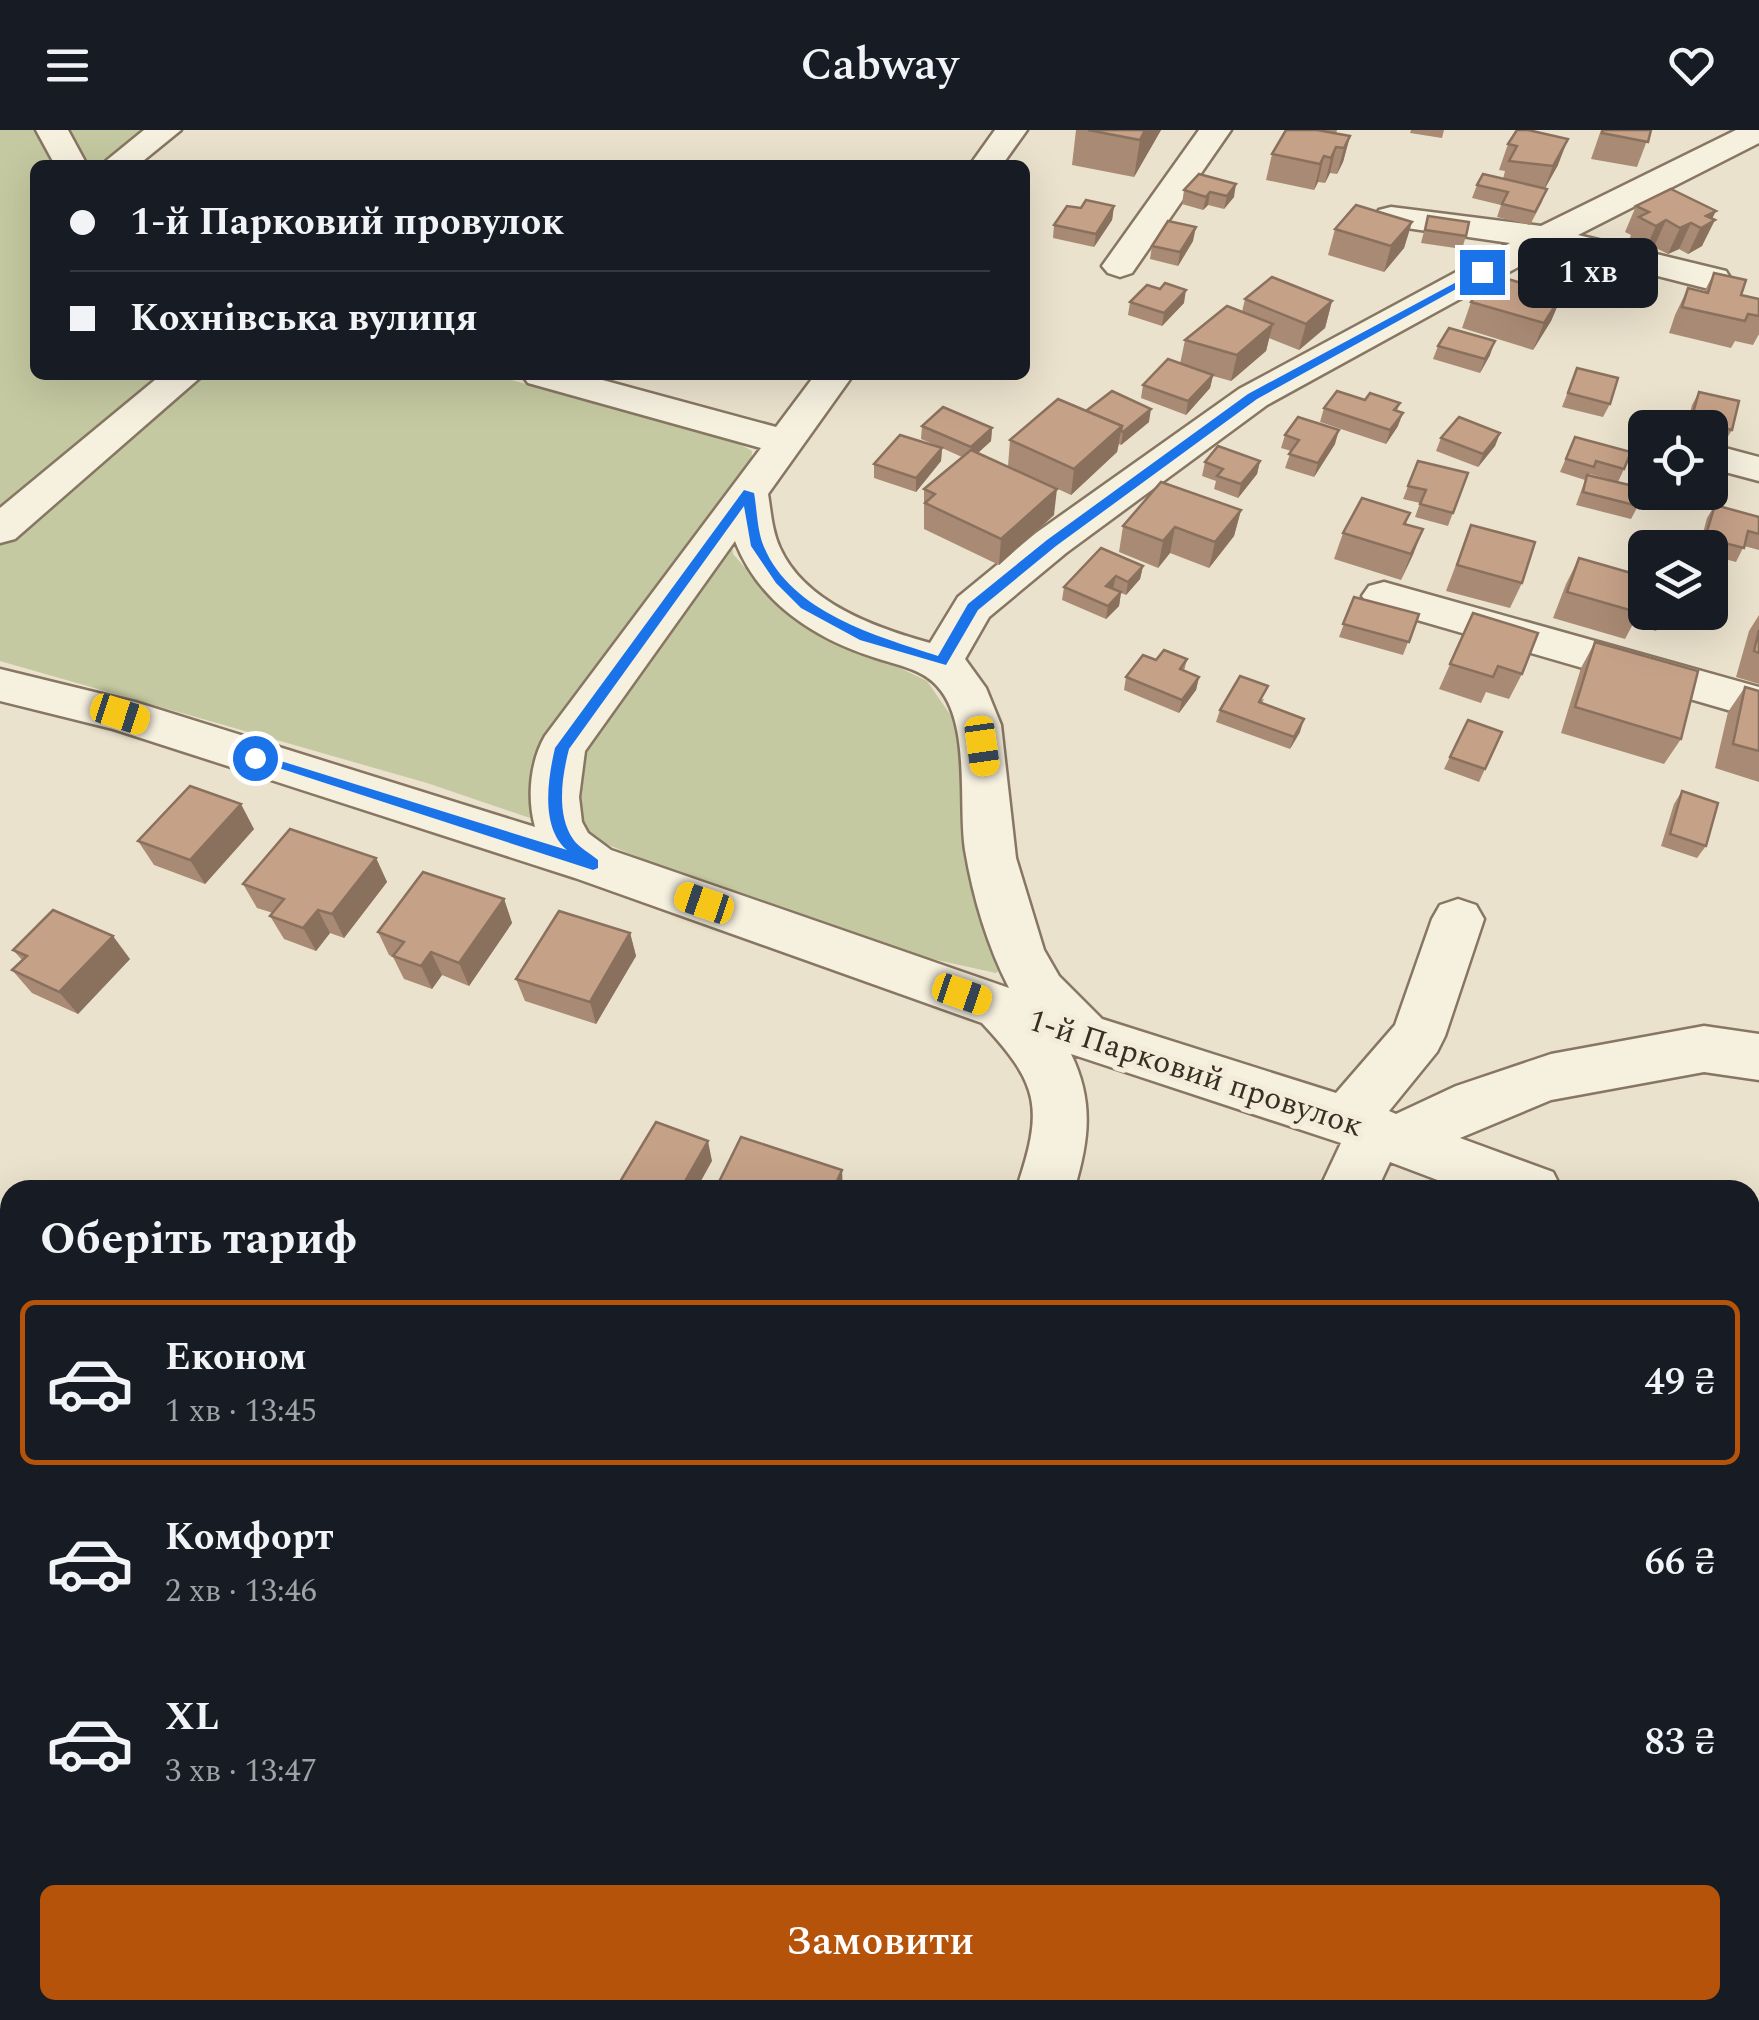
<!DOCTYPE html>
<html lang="uk">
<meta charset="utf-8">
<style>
body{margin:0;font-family:Spectral,serif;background:#20242c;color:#f1f3f6;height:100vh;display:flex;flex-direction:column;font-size:38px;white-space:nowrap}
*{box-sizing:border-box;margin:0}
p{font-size:32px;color:#9ea1a6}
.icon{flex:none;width:55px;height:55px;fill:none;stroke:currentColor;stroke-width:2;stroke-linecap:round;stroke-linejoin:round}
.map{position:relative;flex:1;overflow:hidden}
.details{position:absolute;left:0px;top:1050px;width:1760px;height:840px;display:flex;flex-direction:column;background:#171b24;border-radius:30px 30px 0 0;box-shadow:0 10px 40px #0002}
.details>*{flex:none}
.hud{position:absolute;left:30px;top:30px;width:1000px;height:220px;border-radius:15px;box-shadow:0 10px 40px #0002;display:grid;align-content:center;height:220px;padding:0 40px;background:#171b24}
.fabs{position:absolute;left:1628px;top:280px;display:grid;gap:20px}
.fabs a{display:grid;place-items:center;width:100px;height:100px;border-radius:15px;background:#171b24;box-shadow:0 10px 40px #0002;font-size:50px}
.end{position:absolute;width:45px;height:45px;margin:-22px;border:12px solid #1a73e8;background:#fff;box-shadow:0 0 0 5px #fff}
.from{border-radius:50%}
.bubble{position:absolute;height:70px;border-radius:15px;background:#171b24;box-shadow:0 10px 40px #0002;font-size:32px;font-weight:600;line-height:70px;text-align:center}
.car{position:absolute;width:30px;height:60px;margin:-30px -15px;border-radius:12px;box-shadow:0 0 8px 2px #0007;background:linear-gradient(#f5c518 24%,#345 0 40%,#f5c518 0 76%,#345 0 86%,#f5c518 0)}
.hud b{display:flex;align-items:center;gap:35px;height:95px;font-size:38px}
.hud b+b{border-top:2px solid #363941}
.hud i{width:25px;height:25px;background:#f1f3f6}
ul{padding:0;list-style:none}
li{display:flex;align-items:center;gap:30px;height:165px;margin:0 20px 15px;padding:0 20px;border:5px solid transparent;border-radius:15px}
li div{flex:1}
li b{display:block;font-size:38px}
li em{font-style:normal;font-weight:600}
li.selected{border-color:#b45309}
li>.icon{width:90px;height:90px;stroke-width:1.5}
h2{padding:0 40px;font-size:45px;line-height:120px}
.primary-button{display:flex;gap:20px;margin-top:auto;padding:20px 40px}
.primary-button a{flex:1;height:115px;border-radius:15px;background:#b45309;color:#fff;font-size:40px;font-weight:600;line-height:115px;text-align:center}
header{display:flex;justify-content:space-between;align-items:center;height:130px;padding:0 40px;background:#171b24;font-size:45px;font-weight:600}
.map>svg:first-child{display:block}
</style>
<header><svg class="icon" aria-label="menu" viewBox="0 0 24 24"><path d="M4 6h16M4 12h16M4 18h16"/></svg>Cabway<svg class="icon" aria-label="heart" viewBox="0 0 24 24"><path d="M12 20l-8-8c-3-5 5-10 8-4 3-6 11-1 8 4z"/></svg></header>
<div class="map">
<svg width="1759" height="1890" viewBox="0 0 1759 1890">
<rect width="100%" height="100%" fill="#ebe2cd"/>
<polygon fill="#c4c9a1" points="0,0 143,0 96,35 35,35 35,245 494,245 736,312 752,321 751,334 725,366 733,424 756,450 822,500 927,551 965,606 1008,833 996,843 882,818 705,755 604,713 427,653 0,531"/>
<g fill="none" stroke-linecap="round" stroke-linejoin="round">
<g stroke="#877662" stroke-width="5">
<g id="minor">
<polygon points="36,0 68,0 87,35 55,35"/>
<polygon points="144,0 181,0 138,35 101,35"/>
<polygon points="995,0 1027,0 1002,35 970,35"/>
<polygon points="1199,0 1231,0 1132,143 1120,147 1108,143 1102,136"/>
<path d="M1736,0H1759V13L1578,105L1726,141L1731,149L1726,157L1713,160L1551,119L1267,275L1066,423L989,487L965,529L986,558L1001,595L1016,728L1044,820L1059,846L1102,889L1336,963L1395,895L1432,789L1440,775L1458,769L1476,775L1484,789L1445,906L1437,922L1389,981L1396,984L1456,956L1551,924L1704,896L1759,904V950L1704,942L1551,970L1460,1008L1553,1042L1562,1060H1464L1390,1032L1377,1060H1319L1341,1013L1071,924C1094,971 1089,1011 1074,1060H1016C1044,978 1040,955 982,893L575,748L113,599L0,571V539L135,572L535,697C527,668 530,632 545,606L761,318L528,253L522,245H584L776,297L815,245H853L768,364C771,382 772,401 780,418C805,473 876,498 930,513L958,467L1036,403L1239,259L1510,113L1379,94L1374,87L1379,80L1391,77L1541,96ZM735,411C759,473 815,509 876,528C897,535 923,539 938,557C971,594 958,673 965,720C973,767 987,815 1009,858L611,720L588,703L582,692L579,667L585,621Z"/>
<polygon points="161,245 203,245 15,409 0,413 0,378"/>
<polygon points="1710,314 1759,327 1759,351 1710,338"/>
<polygon points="1384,452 1759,557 1759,589 1369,476 1362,466 1369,456"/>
<polygon points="1750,1111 1759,1114 1759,1170 1750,1167"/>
<polygon points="0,1522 10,1526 10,1596 0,1592"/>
<polygon points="690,1880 768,1880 764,1890 686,1890"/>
<polygon points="1484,1880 1562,1880 1559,1890 1481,1890"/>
</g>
</g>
<use href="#minor" fill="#f6f0df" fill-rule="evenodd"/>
</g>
<g fill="#a98a74">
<polygon points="1076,0 1161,0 1134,47 1072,35"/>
<polygon points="1286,0 1337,0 1336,4 1350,6 1343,32 1337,44 1330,43 1325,53 1318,52 1314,60 1266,50 1272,24"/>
<polygon points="1411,0 1444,0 1442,8 1410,3"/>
<polygon points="1517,0 1558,35 1545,58 1542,72 1530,95 1497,87 1501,75 1472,68 1477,55 1503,49 1505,41 1499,40 1508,14"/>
<polygon points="1601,0 1651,0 1637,37 1591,29"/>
<polygon points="1199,44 1234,67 1224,79 1208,75 1203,80 1182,74 1184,60"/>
<polygon points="1114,76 1112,90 1094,117 1053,108 1054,95 1081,78"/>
<polygon points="1636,76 1712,89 1702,116 1688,124 1679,119 1668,124 1654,117 1644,122 1628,113 1631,105 1625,102"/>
<polygon points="1428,86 1466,106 1462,119 1421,113"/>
<polygon points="1412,92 1404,118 1384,142 1328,125 1335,99"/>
<polygon points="1193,111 1178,136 1150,129 1152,116"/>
<polygon points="1565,128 1625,155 1619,168 1602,165 1599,172 1562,166 1551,191 1533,220 1462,198 1471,172 1558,164 1559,141"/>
<polygon points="1714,143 1741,165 1759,169 1759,204 1753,215 1735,211 1731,218 1669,203 1675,185 1688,158 1704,162"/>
<polygon points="1245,169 1332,171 1325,198 1299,220 1269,208 1266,221 1231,251 1213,246 1210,258 1186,285 1141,268 1143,255 1180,234 1185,210 1242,182"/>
<polygon points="1130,172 1184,173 1162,196 1128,185"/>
<polygon points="1438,216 1490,225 1480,243 1433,229"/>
<polygon points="1577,238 1610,274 1603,287 1562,277"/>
<polygon points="1699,262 1732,300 1724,313 1710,310 1710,298 1686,298 1692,275"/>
<polygon points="1400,273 1397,281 1398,296 1386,314 1320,292 1324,278"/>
<polygon points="1086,281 1149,292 1121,315 1119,314 1117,322 1071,365 1008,336 1010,310"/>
<polygon points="922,296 992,298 991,311 978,323 1054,385 999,435 924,399 924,359 962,327 942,318 941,331 916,362 874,348 874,334 940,317 921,309"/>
<polygon points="1500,303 1495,316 1478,337 1436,321 1441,308"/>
<polygon points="1285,305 1335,314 1314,347 1285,338 1291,321 1281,318"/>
<polygon points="1575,307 1624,339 1618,352 1590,344 1589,346 1638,376 1631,389 1576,375 1585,350 1560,342"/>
<polygon points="1260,331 1257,344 1238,368 1214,359 1216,351 1202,346 1205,332"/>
<polygon points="1418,331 1468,343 1448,396 1415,387 1420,373 1403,369"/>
<polygon points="1715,375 1759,387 1759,420 1744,416 1736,432 1710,425 1710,418 1699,418 1707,388"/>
<polygon points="1241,380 1234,406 1209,438 1170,423 1158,438 1119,422 1123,396"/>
<polygon points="1410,383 1406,394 1423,399 1401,450 1334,429 1343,403"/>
<polygon points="1471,395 1522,453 1510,478 1446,461"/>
<polygon points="1579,428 1645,447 1645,482 1687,482 1679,497 1661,492 1656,501 1633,494 1625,509 1553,488 1566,454"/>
<polygon points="1143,436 1140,449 1126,465 1121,463 1119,476 1106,489 1062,470 1064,457"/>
<polygon points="1354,467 1419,484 1403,525 1339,507"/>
<polygon points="1473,483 1522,544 1509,569 1486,562 1481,573 1439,559"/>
<polygon points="1759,485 1759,554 1736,547 1749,501"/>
<polygon points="1595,512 1681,609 1664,634 1561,603 1581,538"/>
<polygon points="1187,529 1184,541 1199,547 1196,560 1179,583 1124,560 1126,547 1156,530"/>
<polygon points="1745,557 1759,561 1759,652 1715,638 1728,582"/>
<polygon points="1264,569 1262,573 1300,602 1290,619 1216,592 1220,580"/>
<polygon points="1468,590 1485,639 1479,652 1444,639"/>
<polygon points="1682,661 1706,716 1697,728 1661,716 1674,674"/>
<polygon points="254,699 205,754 154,735 138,711"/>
<polygon points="376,728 387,752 344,808 330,803 316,821 284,809 270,786 273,783 257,778 243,754"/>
<polygon points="504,769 512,793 469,856 442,845 432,859 404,849 393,827 389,825 378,802"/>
<polygon points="630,803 636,826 596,894 525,871 516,849"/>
<polygon points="13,820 130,829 78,884 32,863 12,840 22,830"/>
<polygon points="1759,1486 1759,1590 1750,1585 1750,1492 1751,1489"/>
<polygon points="1750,1627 1759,1631 1759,1756 1750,1751"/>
<polygon points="1294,1880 1436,1880 1433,1890 1310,1890"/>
<polygon points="1624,1880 1750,1880 1759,1890 1640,1890"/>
</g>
<g fill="#8a715e">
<polygon points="1145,0 1161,0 1134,47 1140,10"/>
<polygon points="1350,6 1343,32 1337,44 1344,18"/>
<polygon points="1568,9 1558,35 1543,62 1553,36"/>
<polygon points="1336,17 1330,43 1325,53 1331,28"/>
<polygon points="1324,26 1318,52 1314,60 1320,34"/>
<polygon points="1236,54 1234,67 1224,79 1227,66"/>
<polygon points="1210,62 1208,75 1203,80 1206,67"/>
<polygon points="1114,76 1112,90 1094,117 1096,104"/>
<polygon points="1716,81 1710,93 1715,90 1702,116 1688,124 1706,86"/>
<polygon points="1666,90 1654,117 1644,122 1656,96"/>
<polygon points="1412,92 1404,118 1384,142 1391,116"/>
<polygon points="1691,93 1679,119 1668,124 1680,98"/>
<polygon points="1196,97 1193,111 1178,136 1180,122"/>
<polygon points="1186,160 1184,173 1162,196 1164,183"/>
<polygon points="1562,165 1551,191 1533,220 1544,193"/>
<polygon points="1332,171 1325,198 1299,220 1306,194"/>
<polygon points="1273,194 1266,221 1231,251 1237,225"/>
<polygon points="1495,211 1490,225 1480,243 1485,229"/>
<polygon points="1213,245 1210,258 1186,285 1188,271"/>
<polygon points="1151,279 1149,292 1121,315 1123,302"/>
<polygon points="1403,283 1398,296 1386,314 1390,300"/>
<polygon points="1122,296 1117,322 1071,365 1074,339"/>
<polygon points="992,298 991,311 970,330 971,317"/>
<polygon points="1339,300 1335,314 1314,347 1318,333"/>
<polygon points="1500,303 1495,316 1478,337 1483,324"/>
<polygon points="942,318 941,331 916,362 916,348"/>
<polygon points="1260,331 1257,344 1238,368 1241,354"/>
<polygon points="1057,359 1054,385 999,435 1001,409"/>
<polygon points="1241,380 1234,406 1209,438 1215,412"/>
<polygon points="1175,397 1170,423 1158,438 1163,411"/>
<polygon points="1423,399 1413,425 1401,450 1411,424"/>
<polygon points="1143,436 1140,449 1126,465 1128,452"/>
<polygon points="1116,446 1113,459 1106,456"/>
<polygon points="1121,462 1119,476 1106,489 1108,476"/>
<polygon points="1199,547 1196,560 1179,583 1182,570"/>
<polygon points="1304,589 1300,602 1290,619 1294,607"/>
<polygon points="241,674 254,699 205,754 190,730"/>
<polygon points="376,728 387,752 344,808 332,784"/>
<polygon points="504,769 512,793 469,856 459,833"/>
<polygon points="318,780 330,803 316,821 303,798"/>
<polygon points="630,803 636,826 596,894 590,872"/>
<polygon points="113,806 130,829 78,884 59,862"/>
<polygon points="431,822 442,845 432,859 421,836"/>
<polygon points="708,1011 712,1031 696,1060 680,1060"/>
<polygon points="842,1040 843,1060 833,1060"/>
<polygon points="0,1670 10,1675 10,1683 0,1679"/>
<polygon points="10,1780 10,1813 0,1812 0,1797"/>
<polygon points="208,1880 230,1880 224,1890 203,1890"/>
<polygon points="446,1880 464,1880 482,1890 464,1890"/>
</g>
<g fill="#c5a187" stroke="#8a715e" stroke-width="2.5">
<polygon points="1088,0 1145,0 1140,10"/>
<polygon points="1286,0 1317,0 1350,6 1344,18 1336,17 1331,28 1324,26 1320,34 1272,24"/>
<polygon points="1517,0 1528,0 1568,9 1553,36 1509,31 1517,16 1508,14"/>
<polygon points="1603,0 1651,0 1648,12 1602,3"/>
<polygon points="1199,44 1236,54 1227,66 1210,62 1206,67 1184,60"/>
<polygon points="1483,44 1547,59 1535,82 1502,74 1508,62 1477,55"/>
<polygon points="1671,59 1716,81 1706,86 1715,90 1701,98 1691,93 1680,98 1666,90 1656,96 1639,87 1649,82 1636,76"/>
<polygon points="1086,70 1114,76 1096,104 1054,95 1067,76 1081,78"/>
<polygon points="1356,75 1412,92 1391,116 1335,99"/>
<polygon points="1428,86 1469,92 1466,106 1425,100"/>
<polygon points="1168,91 1196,97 1180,122 1152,116"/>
<polygon points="1565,128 1625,137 1625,155 1606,152 1605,158 1563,152"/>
<polygon points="1714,143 1746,150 1741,165 1759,169 1759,186 1748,184 1745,191 1682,177 1688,158 1708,163"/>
<polygon points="1491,144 1562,165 1544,193 1471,172"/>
<polygon points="1272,147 1332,171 1306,194 1245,169"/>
<polygon points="1165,153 1186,160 1164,183 1130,172 1147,155 1160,159"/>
<polygon points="1227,176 1273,194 1237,225 1185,210"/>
<polygon points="1449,198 1495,211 1485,229 1438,216"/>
<polygon points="1168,229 1213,245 1188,271 1143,255"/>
<polygon points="1577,238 1618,248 1610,274 1568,263"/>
<polygon points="1112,261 1151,279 1123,302 1121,301 1122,296 1086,281"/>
<polygon points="1337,261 1365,270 1370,263 1400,273 1394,280 1403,283 1390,300 1324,278"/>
<polygon points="1699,262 1739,271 1732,300 1691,290"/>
<polygon points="1058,269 1122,296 1074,339 1010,310"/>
<polygon points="943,277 992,298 971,317 922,296"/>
<polygon points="1298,287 1339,300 1318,333 1289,324 1299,310 1285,305"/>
<polygon points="1459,287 1500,303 1483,324 1441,308"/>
<polygon points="900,305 942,318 916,348 874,334"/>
<polygon points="1575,307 1631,322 1624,339 1596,331 1594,337 1566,329"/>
<polygon points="1218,316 1260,331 1241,354 1217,346 1223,339 1205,332"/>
<polygon points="971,320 1057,359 1001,409 925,373 935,364 924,359"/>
<polygon points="1418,331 1468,343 1453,383 1420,374 1426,360 1408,356"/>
<polygon points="1587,345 1642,358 1638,376 1583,362"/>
<polygon points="1161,352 1241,380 1215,412 1175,397 1163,411 1123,396"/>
<polygon points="1362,368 1410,383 1404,394 1423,399 1411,424 1343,403"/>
<polygon points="1715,375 1759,387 1759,404 1748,401 1744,418 1705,408"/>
<polygon points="1471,395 1535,412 1522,453 1457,435"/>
<polygon points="1101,418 1143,436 1128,452 1116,446 1106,456 1121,462 1108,476 1064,457"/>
<polygon points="1579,428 1645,447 1645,468 1640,483 1567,462"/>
<polygon points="1354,467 1419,484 1409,512 1343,494"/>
<polygon points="1473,483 1538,503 1522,544 1498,536 1493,547 1450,534"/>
<polygon points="1759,500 1759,523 1754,521"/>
<polygon points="1595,512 1698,541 1681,609 1575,577"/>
<polygon points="1164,520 1187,529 1180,539 1199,547 1182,570 1126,547 1143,525 1156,530"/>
<polygon points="1240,546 1268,556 1259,572 1304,589 1294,607 1220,580"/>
<polygon points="1745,557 1759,561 1759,621 1733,614"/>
<polygon points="1468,590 1502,602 1485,639 1450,627"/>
<polygon points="190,656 241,674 190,730 138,711"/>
<polygon points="1682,661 1718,673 1706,716 1670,704"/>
<polygon points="290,699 376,728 332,784 318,780 303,798 270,786 284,769 243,754"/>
<polygon points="423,742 504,769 459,833 431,822 421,836 393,826 404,812 378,802"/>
<polygon points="53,780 113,806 59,862 12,840 27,826 13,820"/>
<polygon points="559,781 630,803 590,872 516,849"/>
<polygon points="656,992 708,1011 680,1060 615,1060"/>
<polygon points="741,1007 842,1040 833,1060 715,1060"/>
<polygon points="1750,1627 1759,1631 1759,1738 1750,1733"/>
<polygon points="0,1679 10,1683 10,1780 0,1797"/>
<polygon points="1750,1812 1759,1817 1759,1890 1663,1890 1646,1880 1750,1880"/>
<polygon points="148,1880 208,1880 203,1890 166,1890"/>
<polygon points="380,1880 446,1880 464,1890 375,1890"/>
<polygon points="1305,1880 1436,1880 1433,1890 1321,1890"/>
</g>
<path fill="#1a73e8" d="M1479,140L1487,142L1257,269L1056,416L978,480L946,535L860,510L801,478L776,453L751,416L744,376L569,619C562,646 556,684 573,709C578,717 591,724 598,730V738L593,740L248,628L255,623L567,720C540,697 548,648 555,618L744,360L754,363C757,379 757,401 764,417C792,483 877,506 938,526L968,474L1047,410L1248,264Z"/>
<g text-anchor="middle" stroke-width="10" stroke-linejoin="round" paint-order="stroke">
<g font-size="32" fill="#392e23" stroke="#f3ecdb">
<text transform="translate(1196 942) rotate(18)" y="11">1-й Парковий провулок</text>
</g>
</g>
</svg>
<div class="fabs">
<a><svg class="icon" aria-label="locate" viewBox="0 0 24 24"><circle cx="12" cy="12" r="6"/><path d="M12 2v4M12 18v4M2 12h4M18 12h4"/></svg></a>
<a><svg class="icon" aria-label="layers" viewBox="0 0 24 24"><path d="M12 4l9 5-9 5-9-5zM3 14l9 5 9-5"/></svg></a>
</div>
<i class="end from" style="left:255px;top:628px"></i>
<i class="end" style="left:1482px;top:142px"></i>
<div class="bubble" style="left:1518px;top:108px;width:140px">1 хв</div>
<i class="car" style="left:120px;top:584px;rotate:108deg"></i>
<i class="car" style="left:982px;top:616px;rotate:172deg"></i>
<i class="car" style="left:704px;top:773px;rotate:289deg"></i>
<i class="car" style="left:962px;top:864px;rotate:109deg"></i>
<div class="hud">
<b><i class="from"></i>1-й Парковий провулок</b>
<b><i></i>Кохнівська вулиця</b>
</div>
<section class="details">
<h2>Оберіть тариф</h2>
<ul>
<li class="selected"><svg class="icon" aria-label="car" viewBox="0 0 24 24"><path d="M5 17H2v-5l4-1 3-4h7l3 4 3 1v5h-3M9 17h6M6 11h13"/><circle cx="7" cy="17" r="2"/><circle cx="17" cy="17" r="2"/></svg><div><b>Економ</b><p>1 хв · 13:45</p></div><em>49 ₴</em></li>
<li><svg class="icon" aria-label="car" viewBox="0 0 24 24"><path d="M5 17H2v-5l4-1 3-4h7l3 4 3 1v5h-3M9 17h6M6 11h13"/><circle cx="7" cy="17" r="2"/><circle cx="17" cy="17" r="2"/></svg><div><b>Комфорт</b><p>2 хв · 13:46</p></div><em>66 ₴</em></li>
<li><svg class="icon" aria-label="car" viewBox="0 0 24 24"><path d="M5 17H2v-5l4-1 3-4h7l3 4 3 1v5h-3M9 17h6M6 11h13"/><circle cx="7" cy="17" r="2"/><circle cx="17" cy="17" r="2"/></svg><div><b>XL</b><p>3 хв · 13:47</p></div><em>83 ₴</em></li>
</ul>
<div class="primary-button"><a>Замовити</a></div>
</section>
</div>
